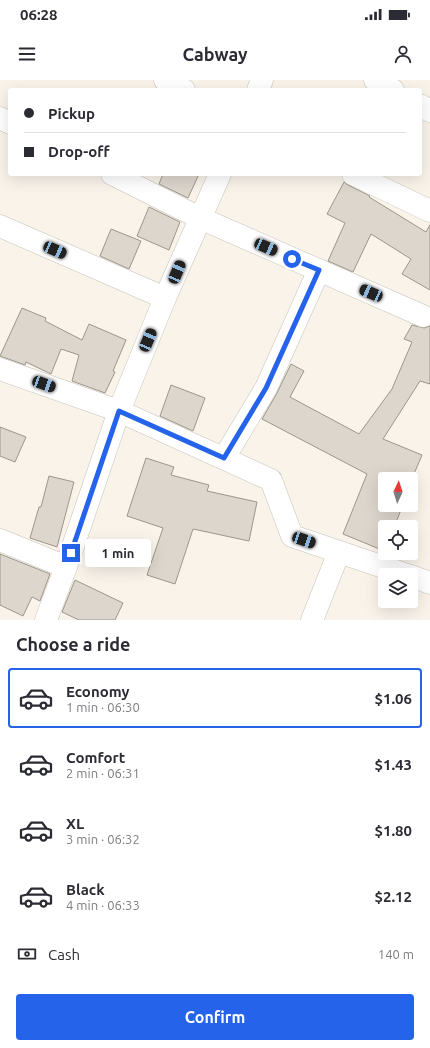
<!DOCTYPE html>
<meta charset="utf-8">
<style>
body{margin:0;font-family:Ubuntu,sans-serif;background:#f7f7f7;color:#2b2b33;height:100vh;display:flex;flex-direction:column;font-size:15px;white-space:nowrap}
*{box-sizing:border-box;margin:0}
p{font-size:13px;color:#7c7c81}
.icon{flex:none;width:22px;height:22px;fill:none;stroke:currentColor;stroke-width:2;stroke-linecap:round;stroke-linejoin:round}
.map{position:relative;height:540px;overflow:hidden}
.panel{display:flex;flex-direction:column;background:#fff;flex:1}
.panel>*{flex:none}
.guide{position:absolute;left:8px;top:8px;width:414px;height:88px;border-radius:4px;box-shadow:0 4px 16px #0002;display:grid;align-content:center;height:88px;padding:0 16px;background:#fff}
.needle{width:26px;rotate:4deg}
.fabs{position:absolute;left:378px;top:392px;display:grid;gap:8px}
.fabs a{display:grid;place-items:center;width:40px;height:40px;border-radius:4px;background:#fff;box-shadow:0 4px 16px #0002;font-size:20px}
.end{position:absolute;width:18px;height:18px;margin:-9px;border:5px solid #2563eb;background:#fff;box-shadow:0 0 0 2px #fff}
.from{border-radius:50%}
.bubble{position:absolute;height:28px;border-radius:4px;background:#fff;box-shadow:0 4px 16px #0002;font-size:13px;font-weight:700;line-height:28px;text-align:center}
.car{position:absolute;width:12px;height:24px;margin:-12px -6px;border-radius:5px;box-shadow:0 0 3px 1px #0007;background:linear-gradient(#222 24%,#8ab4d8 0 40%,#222 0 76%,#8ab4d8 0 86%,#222 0)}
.guide b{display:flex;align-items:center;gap:14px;height:38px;font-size:15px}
.guide b+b{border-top:1px solid #e1e1e2}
.guide i{width:10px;height:10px;background:#2b2b33}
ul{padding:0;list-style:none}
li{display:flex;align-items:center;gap:12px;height:60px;margin:0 8px 6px;padding:0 8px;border:2px solid transparent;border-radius:4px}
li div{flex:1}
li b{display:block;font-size:15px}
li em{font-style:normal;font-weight:700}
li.selected{border-color:#2563eb}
li>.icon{width:36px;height:36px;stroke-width:1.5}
h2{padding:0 16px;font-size:18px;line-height:48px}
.pay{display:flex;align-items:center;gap:10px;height:44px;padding:0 16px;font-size:15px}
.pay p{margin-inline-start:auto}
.cta{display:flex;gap:8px;margin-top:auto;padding:8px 16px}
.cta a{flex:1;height:46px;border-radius:4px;background:#2563eb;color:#fff;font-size:16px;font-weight:700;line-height:46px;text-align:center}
.status{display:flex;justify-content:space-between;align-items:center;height:28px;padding:0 20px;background:#fff;direction:ltr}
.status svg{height:11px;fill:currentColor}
header{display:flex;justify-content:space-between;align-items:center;height:52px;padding:0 16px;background:#fff;font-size:18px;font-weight:700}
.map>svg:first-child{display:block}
</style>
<div class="status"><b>06:28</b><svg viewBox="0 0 49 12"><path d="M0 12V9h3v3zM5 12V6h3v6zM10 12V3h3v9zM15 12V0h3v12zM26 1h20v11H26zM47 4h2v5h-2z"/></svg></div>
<header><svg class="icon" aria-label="menu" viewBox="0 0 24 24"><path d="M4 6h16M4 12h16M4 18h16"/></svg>Cabway<svg class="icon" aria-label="person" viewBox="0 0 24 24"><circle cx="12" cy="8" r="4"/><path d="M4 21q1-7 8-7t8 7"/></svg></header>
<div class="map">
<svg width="430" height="540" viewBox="0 0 430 540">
<rect width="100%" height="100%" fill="#f9f3ea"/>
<g fill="#dcd6cd" stroke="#9c968d">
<polygon points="163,94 199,94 188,118 159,104"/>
<polygon points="344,102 348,105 370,116 369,117 426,152 430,145 430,210 402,194 411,179 371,154 353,192 328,181 345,143 327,134"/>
<polygon points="149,127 180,142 169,170 137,156"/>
<polygon points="111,149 141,161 129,189 100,176"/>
<polygon points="22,228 46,238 45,241 82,260 89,244 126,260 113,291 115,292 105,313 72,301 79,275 61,269 51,294 26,282 25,285 0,276"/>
<polygon points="412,245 424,248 430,246 430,304 420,301 383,359 422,375 411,401 411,399 385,399 385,425 403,425 394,447 385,447 385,462 382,470 343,454 367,394 262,339 277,313 291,284 304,291 290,317 359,354 392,309 412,262 404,259"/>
<polygon points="171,305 205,318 193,351 160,336"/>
<polygon points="0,347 26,357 15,382 0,376"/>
<polygon points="146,378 174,387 171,395 209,405 207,411 257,422 249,461 193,449 175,504 147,495 163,448 127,436"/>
<polygon points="49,396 74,402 57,467 30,458 39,427 41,427"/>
<polygon points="0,474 50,494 40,521 32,517 23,536 0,525"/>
<polygon points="75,500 123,523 115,540 79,540 62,532"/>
</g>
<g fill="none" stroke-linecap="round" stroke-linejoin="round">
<g stroke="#c7c1b9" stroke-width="23">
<g id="minor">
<polyline points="165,0 184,10"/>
<polyline points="375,0 393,10"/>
<polyline points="258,10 262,0"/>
<polyline points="420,25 430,31"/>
<polyline points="0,38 10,43"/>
<polyline points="112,94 200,138 423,236"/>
<polyline points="353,94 430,131"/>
<polyline points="0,146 165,218"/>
<polyline points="0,289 119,331 271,400 292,456 407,495"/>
<polyline points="224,378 266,308 319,190"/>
<polyline points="0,460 66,487"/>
<polyline points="411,496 430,503"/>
<polyline points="46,540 66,487 119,331 165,218 220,94"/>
<polyline points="312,540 339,472"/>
</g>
</g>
<use href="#minor" stroke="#fff" stroke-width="22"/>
</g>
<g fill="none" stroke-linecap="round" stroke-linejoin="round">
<polyline stroke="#2563eb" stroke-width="5" points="71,473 119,331 224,378 266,308 319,190 292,179"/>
</g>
</svg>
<div class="fabs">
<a><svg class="needle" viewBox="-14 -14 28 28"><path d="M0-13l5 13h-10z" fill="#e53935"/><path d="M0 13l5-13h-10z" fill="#7c7c81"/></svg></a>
<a><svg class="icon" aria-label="locate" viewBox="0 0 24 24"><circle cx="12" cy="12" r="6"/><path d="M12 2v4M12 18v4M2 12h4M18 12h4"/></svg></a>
<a><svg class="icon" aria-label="layers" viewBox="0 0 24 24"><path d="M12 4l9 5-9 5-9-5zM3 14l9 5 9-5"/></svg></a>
</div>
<i class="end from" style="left:292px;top:179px"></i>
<i class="end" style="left:71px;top:473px"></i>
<div class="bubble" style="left:85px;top:459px;width:66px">1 min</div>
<i class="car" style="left:266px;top:167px;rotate:114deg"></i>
<i class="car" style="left:55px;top:170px;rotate:114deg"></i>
<i class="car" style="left:177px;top:192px;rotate:23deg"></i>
<i class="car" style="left:371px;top:213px;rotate:294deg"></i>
<i class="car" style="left:148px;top:260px;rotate:23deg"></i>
<i class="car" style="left:44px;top:304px;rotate:110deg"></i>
<i class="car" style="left:304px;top:460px;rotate:109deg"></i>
<div class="guide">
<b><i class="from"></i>Pickup</b>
<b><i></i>Drop-off</b>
</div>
</div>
<section class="panel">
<h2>Choose a ride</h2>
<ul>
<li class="selected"><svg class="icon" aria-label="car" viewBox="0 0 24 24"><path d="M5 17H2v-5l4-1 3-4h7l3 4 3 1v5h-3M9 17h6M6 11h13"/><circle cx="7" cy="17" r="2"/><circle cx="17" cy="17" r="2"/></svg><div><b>Economy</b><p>1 min · 06:30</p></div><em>$1.06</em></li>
<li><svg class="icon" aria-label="car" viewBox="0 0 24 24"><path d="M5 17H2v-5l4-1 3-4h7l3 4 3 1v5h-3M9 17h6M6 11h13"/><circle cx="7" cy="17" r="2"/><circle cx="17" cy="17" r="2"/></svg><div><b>Comfort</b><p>2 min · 06:31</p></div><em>$1.43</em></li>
<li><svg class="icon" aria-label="car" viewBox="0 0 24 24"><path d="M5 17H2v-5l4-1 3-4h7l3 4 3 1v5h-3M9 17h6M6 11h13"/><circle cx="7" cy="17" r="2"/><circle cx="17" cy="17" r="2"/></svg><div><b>XL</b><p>3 min · 06:32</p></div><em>$1.80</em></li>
<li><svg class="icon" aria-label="car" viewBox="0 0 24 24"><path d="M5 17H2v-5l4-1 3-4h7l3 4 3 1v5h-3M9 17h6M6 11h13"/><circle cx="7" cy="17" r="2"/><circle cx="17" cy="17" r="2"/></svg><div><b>Black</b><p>4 min · 06:33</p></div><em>$2.12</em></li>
</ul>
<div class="pay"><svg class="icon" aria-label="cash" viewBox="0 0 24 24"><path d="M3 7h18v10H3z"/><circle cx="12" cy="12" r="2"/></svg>Cash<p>140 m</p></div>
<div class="cta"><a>Confirm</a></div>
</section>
